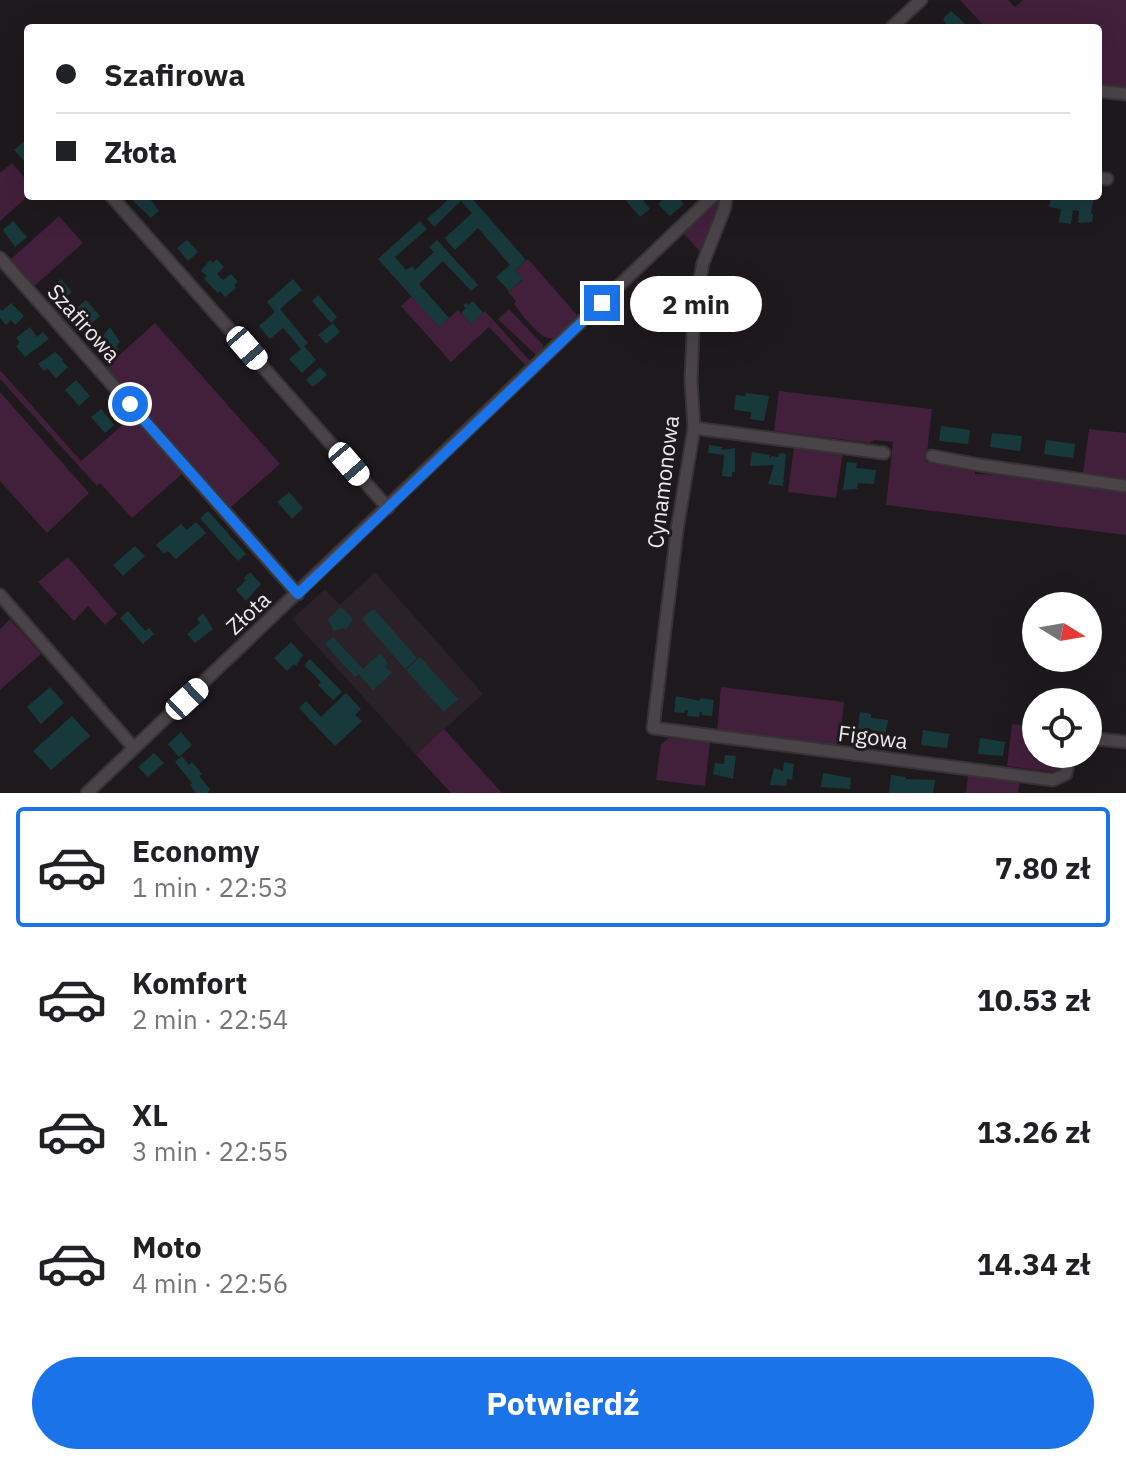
<!DOCTYPE html>
<html lang="pl">
<meta charset="utf-8">
<style>
body{margin:0;font-family:"IBM Plex Sans",sans-serif;background:#f2f2f2;color:#202124;height:100vh;display:flex;flex-direction:column;font-size:30px;white-space:nowrap}
*{box-sizing:border-box;margin:0}
p{font-size:26px;color:#757577}
.icon{flex:none;width:44px;height:44px;fill:none;stroke:currentColor;stroke-width:2;stroke-linecap:round;stroke-linejoin:round}
.map{position:relative;height:793px;overflow:hidden}
.sheet{display:flex;flex-direction:column;background:#fff;flex:1}
.sheet>*{flex:none}
.guide{position:absolute;left:24px;top:24px;width:1078px;height:176px;border-radius:8px;box-shadow:0 8px 32px #0002;display:grid;align-content:center;height:176px;padding:0 32px;background:#fff}
.needle{width:52px;rotate:101deg}
.fabs{position:absolute;left:1022px;top:592px;display:grid;gap:16px}
.fabs a{display:grid;place-items:center;width:80px;height:80px;border-radius:50%;background:#fff;box-shadow:0 8px 32px #0002;font-size:40px}
.end{position:absolute;width:36px;height:36px;margin:-18px;border:10px solid #1a73e8;background:#fff;box-shadow:0 0 0 4px #fff}
.from{border-radius:50%}
.bubble{position:absolute;height:56px;border-radius:28px;background:#fff;box-shadow:0 8px 32px #0002;font-size:26px;font-weight:700;line-height:56px;text-align:center}
.car{position:absolute;width:24px;height:48px;margin:-24px -12px;border-radius:10px;box-shadow:0 0 6px 2px #0007;background:linear-gradient(#fff 24%,#345 0 40%,#fff 0 76%,#345 0 86%,#fff 0)}
.guide b{display:flex;align-items:center;gap:28px;height:76px;font-size:30px}
.guide b+b{border-top:2px solid #e0e0e0}
.guide i{width:20px;height:20px;background:#202124}
ul{padding:14px 0 0;list-style:none}
li{display:flex;align-items:center;gap:24px;height:120px;margin:0 16px 12px;padding:0 16px;border:4px solid transparent;border-radius:8px}
li div{flex:1}
li b{display:block;font-size:30px}
li em{font-style:normal;font-weight:700}
li.active{border-color:#1a73e8}
li>.icon{width:72px;height:72px;stroke-width:1.5}
.cta{display:flex;gap:16px;margin-top:auto;padding:16px 32px}
.cta a{flex:1;height:92px;border-radius:48px;background:#1a73e8;color:#fff;font-size:32px;font-weight:700;line-height:92px;text-align:center}
.map>svg:first-child{display:block}
</style>
<div class="map">
<svg width="1126" height="793" viewBox="0 0 1126 793">
<rect width="100%" height="100%" fill="#1e191d"/>
<polygon fill="#2b2128" points="375,572 483,694 416,755 292,619 325,589 340,605"/>
<g fill="#421f3a">
<polygon points="960,0 1008,0 1015,7 1023,0 1126,0 1126,91 1098,87 1098,28 986,28"/>
<polygon points="12,163 28,182 28,196 0,221 0,173"/>
<polygon points="719,197 721,200 704,256 682,232"/>
<polygon points="59,216 83,243 33,287 10,260"/>
<path d="M528,259L577,315C571,321 561,334 553,338C541,342 521,313 514,304L516,301L508,292L523,280L515,270Z"/>
<polygon points="412,296 439,327 458,310 471,324 485,311 531,362 527,367 489,327 451,362 401,306"/>
<polygon points="509,309 543,345 542,352 537,356 498,319"/>
<polygon points="155,323 280,464 230,508 105,368"/>
<polygon points="0,370 81,461 132,417 182,474 132,518 100,483 97,486 0,379"/>
<polygon points="779,391 932,409 926,462 975,468 975,474 998,475 1126,491 1126,535 886,505 893,442 874,440 870,443 774,431"/>
<polygon points="0,392 89,493 47,533 0,481"/>
<polygon points="1089,429 1126,433 1126,479 1083,473"/>
<polygon points="794,446 843,452 836,498 788,492"/>
<polygon points="68,557 117,614 105,625 88,606 74,621 38,582"/>
<polygon points="10,619 41,654 0,690 0,629"/>
<polygon points="721,687 844,702 839,746 717,731"/>
<polygon points="1012,724 1036,727 1036,754 1064,754 1063,766 1054,772 1007,766"/>
<polygon points="444,729 502,793 451,793 416,755"/>
<polygon points="669,738 710,742 705,786 656,780 661,744"/>
<polygon points="968,774 1020,781 1018,793 966,793"/>
</g>
<g fill="#18393c">
<polygon points="951,11 960,19 969,28 949,28 943,19"/>
<polygon points="28,138 28,165 14,150"/>
<polygon points="136,196 148,196 159,211 151,218 133,201"/>
<polygon points="452,196 470,196 526,260 515,270 523,279 509,291 496,277 510,265 478,228 455,250 447,241 445,238 472,213 461,201 434,227 427,219"/>
<polygon points="622,196 640,196 650,209 640,217"/>
<polygon points="661,196 677,196 684,204 670,216 658,204 663,199"/>
<polygon points="1051,196 1094,196 1091,213 1093,215 1092,222 1078,223 1079,211 1073,210 1071,224 1059,222 1061,209 1049,207"/>
<polygon points="13,221 27,237 15,247 3,230"/>
<polygon points="420,221 427,229 395,257 406,270 412,266 415,270 434,252 429,247 437,240 478,285 471,291 443,261 419,284 449,318 439,327 378,259"/>
<polygon points="187,240 198,252 188,261 177,248"/>
<polygon points="217,259 224,267 217,274 223,280 231,274 238,282 234,285 236,288 225,297 220,291 218,293 204,279 207,276 201,271 210,260 213,263"/>
<polygon points="61,279 72,292 62,301 51,288"/>
<polygon points="293,279 302,290 280,309 308,343 304,346 316,360 302,373 289,359 301,349 283,328 270,339 259,326 275,312 267,302"/>
<polygon points="732,291 745,292 742,320 737,319 737,323 726,322 727,318 722,317 723,306 730,306"/>
<polygon points="318,295 337,317 331,323 312,301"/>
<polygon points="86,300 100,316 90,325 74,310"/>
<polygon points="473,301 483,313 471,324 461,313 466,308 463,305 466,303 469,305"/>
<polygon points="11,303 24,316 15,325 11,320 6,325 0,318 0,309 2,311"/>
<polygon points="333,323 340,332 326,344 318,335"/>
<polygon points="30,327 37,337 43,332 49,339 25,357 16,346 20,342 16,338"/>
<polygon points="110,327 120,342 116,346 119,349 109,358 102,350 105,348 99,341"/>
<polygon points="55,352 64,360 62,361 68,367 56,378 47,368 44,371 38,364"/>
<polygon points="320,367 327,375 313,387 306,380"/>
<polygon points="76,380 90,396 79,406 65,390"/>
<polygon points="746,393 769,396 764,421 750,419 751,412 734,410 736,395 745,396"/>
<polygon points="101,409 114,425 105,433 91,417"/>
<polygon points="941,426 970,430 968,444 939,441"/>
<polygon points="992,433 1022,436 1020,451 990,447"/>
<polygon points="1046,440 1075,444 1073,458 1044,454"/>
<polygon points="709,445 722,447 722,450 735,448 735,472 732,472 732,477 722,476 724,455 708,453"/>
<polygon points="752,452 769,455 771,459 771,456 778,457 779,453 786,454 783,486 768,484 774,465 750,466"/>
<polygon points="847,462 857,463 856,468 876,470 874,484 858,483 857,489 843,490"/>
<polygon points="289,492 303,508 292,519 277,502"/>
<polygon points="208,511 246,554 238,561 200,518"/>
<polygon points="196,522 206,533 176,559 168,551 164,554 156,545 181,524 187,530"/>
<polygon points="135,546 145,556 123,576 113,565"/>
<polygon points="250,572 261,584 246,601 236,590 246,580 244,578"/>
<polygon points="341,607 353,619 346,630 344,628 334,631 328,619"/>
<polygon points="374,609 417,658 405,669 362,619"/>
<polygon points="128,611 145,631 149,628 154,634 143,644 120,618"/>
<polygon points="203,613 213,629 195,643 187,634 200,623 197,619"/>
<polygon points="333,637 363,669 380,653 388,663 385,666 392,673 373,690 359,674 355,677 325,644"/>
<polygon points="291,642 303,655 296,666 294,664 287,671 274,658"/>
<polygon points="420,657 458,699 444,712 406,670"/>
<polygon points="310,659 342,692 333,700 318,685 321,682 304,665"/>
<polygon points="50,687 64,703 41,724 27,707"/>
<polygon points="346,693 361,709 355,715 362,721 335,746 299,708 306,701 321,717"/>
<polygon points="676,696 700,701 700,698 714,700 712,716 702,715 702,712 700,712 699,717 687,716 688,710 685,710 684,713 674,712"/>
<polygon points="860,712 871,714 871,718 888,720 884,742 872,741 874,730 858,729"/>
<polygon points="72,716 90,736 51,770 33,751"/>
<polygon points="923,730 949,734 947,748 921,745"/>
<polygon points="181,732 192,745 179,757 168,744"/>
<polygon points="980,738 1005,742 1003,756 978,754"/>
<polygon points="154,753 164,763 148,777 138,767"/>
<polygon points="725,755 736,756 733,779 713,774 715,763 724,764"/>
<polygon points="182,756 189,765 192,762 202,774 199,776 210,789 208,793 196,793 190,785 192,783 175,762"/>
<polygon points="784,762 794,764 792,780 787,779 786,786 770,785 774,768 783,771"/>
<polygon points="823,773 851,778 850,789 821,787"/>
<polygon points="891,775 906,777 906,779 935,780 933,793 889,793"/>
</g>
<g fill="none" stroke-linecap="round" stroke-linejoin="round">
<g stroke="#363335" stroke-width="15">
<g id="minor">
<polyline points="891,28 921,0"/>
<polyline points="1098,91 1126,94"/>
<polyline points="1098,178 1107,179"/>
<polyline points="111,196 388,508"/>
<polyline points="726,196 725,207 703,263 694,310 691,380 694,428 677,530 653,728 1053,780 1066,774 1070,754"/>
<polyline points="0,258 298,594"/>
<polyline points="694,428 884,453"/>
<polyline points="932,456 980,465 1126,486"/>
<polyline points="0,595 134,748"/>
<polyline points="1088,738 1126,742"/>
<polyline points="87,793 713,196"/>
</g>
</g>
<use href="#minor" stroke="#4a4448" stroke-width="11"/>
</g>
<g fill="none" stroke-linecap="round" stroke-linejoin="round">
<polyline stroke="#1a73e8" stroke-width="10" points="130,404 298,594 602,303"/>
</g>
<g text-anchor="middle" stroke-width="6" stroke-linejoin="round" paint-order="stroke">
<g font-size="22" fill="#eeebed" stroke="#1e191d">
<text transform="translate(84 323) rotate(48)" y="8">Szafirowa</text>
<text transform="translate(663 482) rotate(-83)" y="8">Cynamonowa</text>
<text transform="translate(248 613) rotate(-43)" y="8">Złota</text>
<text transform="translate(873 737) rotate(7)" y="8">Figowa</text>
</g>
</g>
</svg>
<div class="fabs">
<a><svg class="needle" viewBox="-14 -14 28 28"><path d="M0-13l5 13h-10z" fill="#e53935"/><path d="M0 13l5-13h-10z" fill="#757577"/></svg></a>
<a><svg class="icon" aria-label="locate" viewBox="0 0 24 24"><circle cx="12" cy="12" r="6"/><path d="M12 2v4M12 18v4M2 12h4M18 12h4"/></svg></a>
</div>
<i class="end from" style="left:130px;top:404px"></i>
<i class="end" style="left:602px;top:303px"></i>
<div class="bubble" style="left:630px;top:276px;width:132px">2 min</div>
<i class="car" style="left:247px;top:348px;rotate:139deg"></i>
<i class="car" style="left:349px;top:464px;rotate:139deg"></i>
<i class="car" style="left:187px;top:699px;rotate:47deg"></i>
<div class="guide">
<b><i class="from"></i>Szafirowa</b>
<b><i></i>Złota</b>
</div>
</div>
<section class="sheet">
<ul>
<li class="active"><svg class="icon" aria-label="car" viewBox="0 0 24 24"><path d="M5 17H2v-5l4-1 3-4h7l3 4 3 1v5h-3M9 17h6M6 11h13"/><circle cx="7" cy="17" r="2"/><circle cx="17" cy="17" r="2"/></svg><div><b>Economy</b><p>1 min · 22:53</p></div><em>7.80 zł</em></li>
<li><svg class="icon" aria-label="car" viewBox="0 0 24 24"><path d="M5 17H2v-5l4-1 3-4h7l3 4 3 1v5h-3M9 17h6M6 11h13"/><circle cx="7" cy="17" r="2"/><circle cx="17" cy="17" r="2"/></svg><div><b>Komfort</b><p>2 min · 22:54</p></div><em>10.53 zł</em></li>
<li><svg class="icon" aria-label="car" viewBox="0 0 24 24"><path d="M5 17H2v-5l4-1 3-4h7l3 4 3 1v5h-3M9 17h6M6 11h13"/><circle cx="7" cy="17" r="2"/><circle cx="17" cy="17" r="2"/></svg><div><b>XL</b><p>3 min · 22:55</p></div><em>13.26 zł</em></li>
<li><svg class="icon" aria-label="car" viewBox="0 0 24 24"><path d="M5 17H2v-5l4-1 3-4h7l3 4 3 1v5h-3M9 17h6M6 11h13"/><circle cx="7" cy="17" r="2"/><circle cx="17" cy="17" r="2"/></svg><div><b>Moto</b><p>4 min · 22:56</p></div><em>14.34 zł</em></li>
</ul>
<div class="cta"><a>Potwierdź</a></div>
</section>
